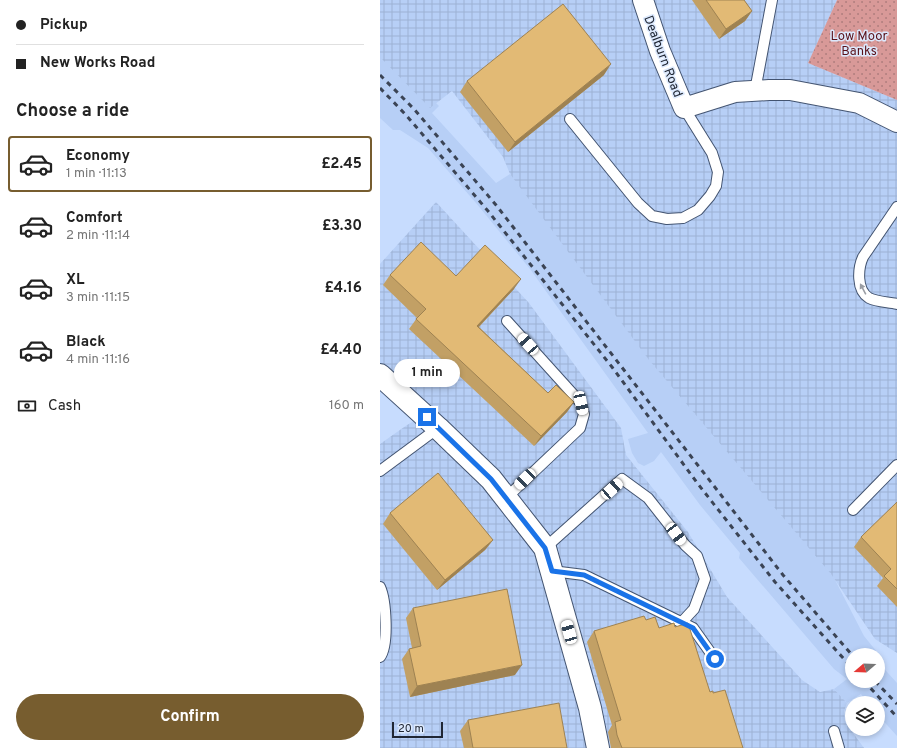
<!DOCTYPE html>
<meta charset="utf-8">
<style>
body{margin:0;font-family:Overpass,sans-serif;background:#f6f6f6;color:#222;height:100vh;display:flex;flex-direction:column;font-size:15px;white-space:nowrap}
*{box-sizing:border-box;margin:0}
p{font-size:13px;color:#767676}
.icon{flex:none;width:22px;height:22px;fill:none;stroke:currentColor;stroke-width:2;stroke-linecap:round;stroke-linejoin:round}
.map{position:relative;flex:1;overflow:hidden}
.drawer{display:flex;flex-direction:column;background:#fff;width:380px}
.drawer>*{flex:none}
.top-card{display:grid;align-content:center;height:88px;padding:0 16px;background:#fff}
.needle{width:26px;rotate:251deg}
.controls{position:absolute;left:465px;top:648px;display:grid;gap:8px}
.controls a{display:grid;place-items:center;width:40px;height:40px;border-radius:50%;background:#fff;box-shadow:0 2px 6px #0003;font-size:20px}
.scale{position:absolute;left:12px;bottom:10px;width:51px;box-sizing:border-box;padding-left:4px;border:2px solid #202734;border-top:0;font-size:11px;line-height:14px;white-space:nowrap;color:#202734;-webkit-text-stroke:3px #dce9fd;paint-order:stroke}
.end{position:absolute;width:18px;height:18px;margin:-9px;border:5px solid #1a73e8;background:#fff;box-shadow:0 0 0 2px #fff}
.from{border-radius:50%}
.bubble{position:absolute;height:28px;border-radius:14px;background:#fff;box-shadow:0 2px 6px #0003;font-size:13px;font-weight:700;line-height:28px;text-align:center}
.car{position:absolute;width:12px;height:24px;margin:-12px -6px;border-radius:5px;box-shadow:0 0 3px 1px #0007;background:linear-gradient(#fff 24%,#345 0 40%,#fff 0 76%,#345 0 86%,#fff 0)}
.top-card b{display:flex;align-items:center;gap:14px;height:38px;font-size:15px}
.top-card b+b{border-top:1px solid #e0e0e0}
.top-card i{width:10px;height:10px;background:#222}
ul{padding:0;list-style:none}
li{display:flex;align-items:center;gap:12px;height:56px;margin:0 8px 6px;padding:0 8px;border:2px solid transparent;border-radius:4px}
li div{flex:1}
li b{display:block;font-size:15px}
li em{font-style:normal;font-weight:700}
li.active{border-color:#775d2f}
li>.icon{width:36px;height:36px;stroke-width:1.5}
h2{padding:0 16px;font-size:18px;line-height:48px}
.pay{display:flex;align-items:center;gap:10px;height:44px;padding:0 16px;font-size:15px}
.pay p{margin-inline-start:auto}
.primary-button{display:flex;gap:8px;margin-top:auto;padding:8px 16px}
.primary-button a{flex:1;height:46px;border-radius:24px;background:#775d2f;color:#fff;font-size:16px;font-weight:700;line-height:46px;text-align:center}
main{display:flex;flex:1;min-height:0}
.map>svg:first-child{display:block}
</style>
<main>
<section class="drawer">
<div class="top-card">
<b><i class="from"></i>Pickup</b>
<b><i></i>New Works Road</b>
</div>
<h2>Choose a ride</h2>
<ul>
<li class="active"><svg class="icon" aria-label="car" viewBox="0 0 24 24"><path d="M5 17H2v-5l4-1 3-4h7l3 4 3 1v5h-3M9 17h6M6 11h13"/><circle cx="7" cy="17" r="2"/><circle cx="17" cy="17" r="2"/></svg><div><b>Economy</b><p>1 min · 11:13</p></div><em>£2.45</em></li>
<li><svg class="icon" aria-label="car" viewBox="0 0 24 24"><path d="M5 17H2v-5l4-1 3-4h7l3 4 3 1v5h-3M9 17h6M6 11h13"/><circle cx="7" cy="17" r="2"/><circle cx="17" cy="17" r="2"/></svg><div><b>Comfort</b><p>2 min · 11:14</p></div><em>£3.30</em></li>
<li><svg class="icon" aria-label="car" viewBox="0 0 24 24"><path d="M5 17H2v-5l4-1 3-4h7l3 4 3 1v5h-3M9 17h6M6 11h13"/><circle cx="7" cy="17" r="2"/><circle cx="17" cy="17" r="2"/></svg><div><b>XL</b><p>3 min · 11:15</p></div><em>£4.16</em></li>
<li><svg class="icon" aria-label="car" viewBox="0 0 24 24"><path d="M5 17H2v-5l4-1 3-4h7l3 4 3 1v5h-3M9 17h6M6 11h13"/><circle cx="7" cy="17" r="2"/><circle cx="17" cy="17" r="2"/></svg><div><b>Black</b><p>4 min · 11:16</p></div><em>£4.40</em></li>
</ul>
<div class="pay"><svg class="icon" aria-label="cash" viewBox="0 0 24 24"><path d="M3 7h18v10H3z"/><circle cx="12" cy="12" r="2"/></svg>Cash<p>160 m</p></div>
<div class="primary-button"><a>Confirm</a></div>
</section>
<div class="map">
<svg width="517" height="748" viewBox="0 0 517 748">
<defs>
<pattern id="industrial-grid" width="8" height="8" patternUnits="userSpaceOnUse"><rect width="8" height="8" fill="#b7cff6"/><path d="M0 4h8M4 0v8" fill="none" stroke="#9db2d4"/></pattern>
<pattern id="grass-dots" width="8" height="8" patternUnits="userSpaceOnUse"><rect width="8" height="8" fill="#d89998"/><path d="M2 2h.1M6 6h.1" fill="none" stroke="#af7d7d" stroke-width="1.8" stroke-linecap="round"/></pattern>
</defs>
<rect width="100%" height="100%" fill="#c7dcfe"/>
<polygon fill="#b7cff6" points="0,47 59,106 52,113 116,183 130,174 232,304 453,576 484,636 497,652 494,655 472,655 472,681 498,681 498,662 517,683 517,736 498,715 498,703 488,703 481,694 467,703 454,689 467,679 454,669 359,558 360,553 320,505 281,452 274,461 264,466 258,463 252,453 248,439 268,433 150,269 96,203 48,148 20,130 13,130 0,118"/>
<g fill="url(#industrial-grid)">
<polygon points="0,0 457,0 428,63 517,100 517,653 495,639 451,574 269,360 130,174 123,157 72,91 50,108 0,57"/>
<polygon points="56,202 149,303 241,428 246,455 308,532 347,597 422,680 440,692 454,689 467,703 464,711 465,722 484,748 0,748 0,444 27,425 53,410 0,366 0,264"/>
</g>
<polygon fill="url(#grass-dots)" points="457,0 517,0 517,100 428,63"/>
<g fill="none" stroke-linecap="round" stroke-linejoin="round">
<g stroke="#435471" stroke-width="12">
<g id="service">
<polyline points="375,91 392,0"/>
<polyline points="190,119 258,203 272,216 287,219 303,218 318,210 330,196 336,186 338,172 332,153 304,108"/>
<path d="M517,207L483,257C478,268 476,290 489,298C497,302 509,302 517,304"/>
<polyline points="0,471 58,428"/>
<polyline points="126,498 200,428 204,414 201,403 127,321"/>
<polyline points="473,510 517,465"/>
<polyline points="165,548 242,479 268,498 305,545 317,556 325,579 314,609 301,623"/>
<polyline points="172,571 204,575 313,628 335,659"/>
<path d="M0,587C6,600 9,645 0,657"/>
<polyline points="454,731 459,748"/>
</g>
</g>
<g stroke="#435471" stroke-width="22">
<polyline id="minor" points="263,0 280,51 304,108 355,92 389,90 410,90 479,103 517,122"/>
</g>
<g stroke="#435471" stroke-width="24">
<polyline id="tertiary" points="0,375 58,428 111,479 165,548 210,708 218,748"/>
</g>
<use href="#service" stroke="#fff" stroke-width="10"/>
<use href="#minor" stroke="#fff" stroke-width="20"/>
<use href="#tertiary" stroke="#fff" stroke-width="22"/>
<g stroke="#3b4455" stroke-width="3" stroke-dasharray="5 5" stroke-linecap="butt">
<polyline points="0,75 34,109 116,205 403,575 472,655"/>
<polyline points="0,88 26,115 108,211 232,367 318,484 395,582 472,668"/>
<polyline points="484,681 517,717"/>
<polyline points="495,681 517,704"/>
</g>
</g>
<g fill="#c2a065">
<polygon points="312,0 364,0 372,11 365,21 339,39"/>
<polygon points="224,75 128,152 80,92 87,81"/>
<polygon points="10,275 76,276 134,289 99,327 168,393 194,402 187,412 154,446 29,329 37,318 3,285"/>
<polygon points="517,502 517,607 497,586 503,578 474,547 481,537"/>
<polygon points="10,513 113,540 105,550 57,590 3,524"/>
<polygon points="33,608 135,675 30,697 22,659 29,649 32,648 26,618"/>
<polygon points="266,620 279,628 295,627 330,692 333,693 363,748 231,748 228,732 232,725 207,642 214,631"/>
<polygon points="88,720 187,748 84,748 80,731"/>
</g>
<g fill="#9e8252">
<polygon points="372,11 365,21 339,39 346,29"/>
<polygon points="231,64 224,75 128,152 135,142"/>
<polygon points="141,279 134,289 90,336 97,326"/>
<polygon points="194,402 187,412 154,446 161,436"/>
<polygon points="113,540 105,550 57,590 65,580"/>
<polygon points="142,665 135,675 30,697 37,686"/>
</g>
<g fill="#e2ba75" stroke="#9e8252">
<polygon points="326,0 364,0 372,11 346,29"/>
<polygon points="183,4 231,64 135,142 87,81"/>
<polygon points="41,242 76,276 105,245 141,279 97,326 168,393 176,385 194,402 161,436 36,319 46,309 10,275"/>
<polygon points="58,473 113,540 65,580 10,513"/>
<polygon points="517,502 517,589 504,576 511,569 481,537"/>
<polygon points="127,589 142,665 37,686 29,649 41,646 33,608"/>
<polygon points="264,616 266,620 275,617 279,628 294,623 295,627 308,623 330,692 333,691 333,693 345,690 363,748 242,748 237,735 235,722 241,720 214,631"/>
<polygon points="179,703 187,748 93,748 88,720"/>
</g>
<defs><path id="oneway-solid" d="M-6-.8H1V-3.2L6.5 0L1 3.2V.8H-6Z"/></defs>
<use fill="#9b9ea4" href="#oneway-solid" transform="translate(483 289) rotate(-118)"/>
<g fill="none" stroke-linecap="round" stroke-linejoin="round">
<polyline stroke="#1a73e8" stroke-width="5" points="47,417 111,479 165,548 172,571 204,575 313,628 335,659"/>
</g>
<g text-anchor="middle" stroke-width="3" stroke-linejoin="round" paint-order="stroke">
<g font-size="13" fill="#591018" stroke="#dce9fd">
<text x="479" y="40">Low Moor<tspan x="479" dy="15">Banks</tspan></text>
</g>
<g font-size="13" fill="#202734" stroke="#dce9fd">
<text transform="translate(284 56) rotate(69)" y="5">Dealburn Road</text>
</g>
</g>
</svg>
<div class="controls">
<a><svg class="needle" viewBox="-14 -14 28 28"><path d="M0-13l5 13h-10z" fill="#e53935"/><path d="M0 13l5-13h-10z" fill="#767676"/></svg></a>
<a><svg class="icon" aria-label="layers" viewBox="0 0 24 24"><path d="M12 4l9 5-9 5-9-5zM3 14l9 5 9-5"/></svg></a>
</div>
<div class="scale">20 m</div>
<i class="end from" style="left:335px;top:659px"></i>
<i class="end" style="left:47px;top:417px"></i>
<div class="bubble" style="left:14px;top:359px;width:66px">1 min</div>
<i class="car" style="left:148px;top:344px;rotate:318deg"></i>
<i class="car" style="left:201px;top:403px;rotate:168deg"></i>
<i class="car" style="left:145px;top:479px;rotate:226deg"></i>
<i class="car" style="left:232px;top:489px;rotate:48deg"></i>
<i class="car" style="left:296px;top:534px;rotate:143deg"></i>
<i class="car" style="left:189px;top:632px;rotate:344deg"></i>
</div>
</main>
